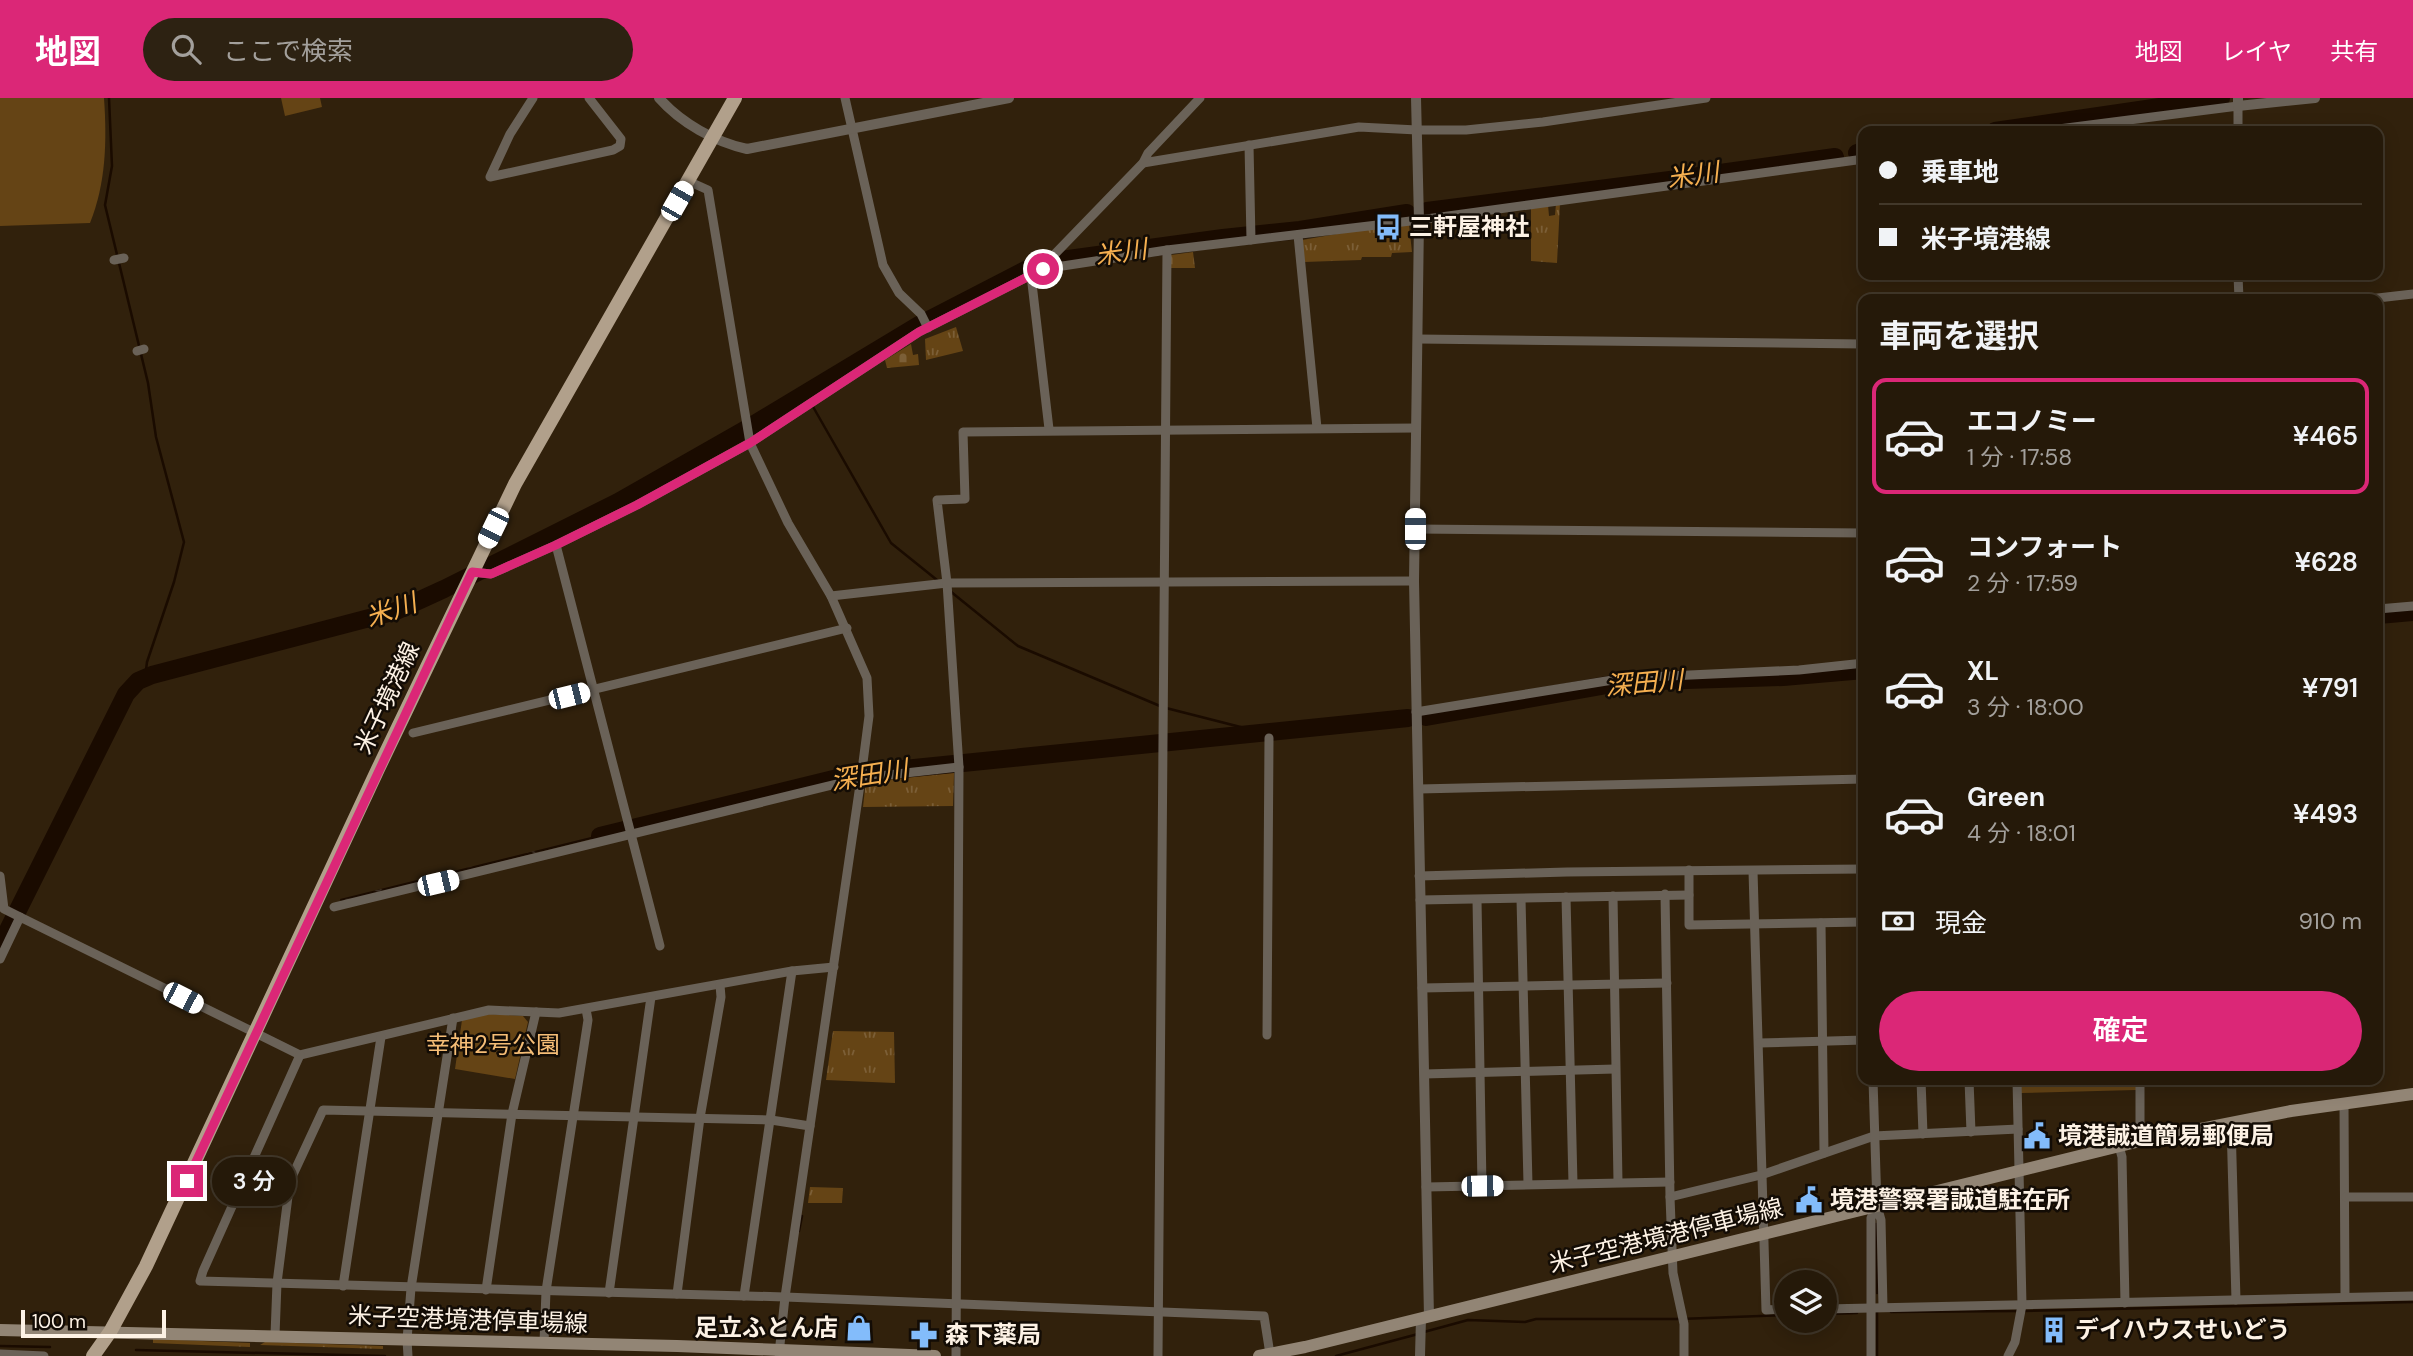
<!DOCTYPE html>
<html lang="ja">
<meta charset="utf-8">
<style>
body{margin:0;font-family:"DM Sans","Noto Sans JP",sans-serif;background:#2d2212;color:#f1f3f6;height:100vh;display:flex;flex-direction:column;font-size:26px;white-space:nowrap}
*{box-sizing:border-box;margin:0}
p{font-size:23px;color:#a3a09c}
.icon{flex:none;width:38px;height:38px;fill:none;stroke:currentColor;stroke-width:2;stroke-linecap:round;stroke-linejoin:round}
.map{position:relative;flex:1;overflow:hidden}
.details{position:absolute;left:1858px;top:196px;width:525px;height:791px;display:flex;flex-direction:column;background:#251909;border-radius:14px;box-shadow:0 4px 18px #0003,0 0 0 2px #42382a}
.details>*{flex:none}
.hud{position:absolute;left:1858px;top:28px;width:525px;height:154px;border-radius:14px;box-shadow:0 4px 18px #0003,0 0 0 2px #42382a;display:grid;align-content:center;height:154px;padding:0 21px;background:#251909}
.controls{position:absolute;left:1774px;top:1172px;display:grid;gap:14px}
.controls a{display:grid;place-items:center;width:63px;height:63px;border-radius:50%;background:#251909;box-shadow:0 4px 18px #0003,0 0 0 2px #42382a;font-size:35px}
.scale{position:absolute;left:21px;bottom:18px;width:145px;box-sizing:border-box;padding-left:7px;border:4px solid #fdf2e5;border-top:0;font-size:19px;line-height:24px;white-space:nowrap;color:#fdf2e5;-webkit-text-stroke:5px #130c05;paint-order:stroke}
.end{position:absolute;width:32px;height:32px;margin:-16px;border:9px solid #db2777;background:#fff;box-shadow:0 0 0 4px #fff}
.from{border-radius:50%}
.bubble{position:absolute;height:49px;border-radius:24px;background:#251909;box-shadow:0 4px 18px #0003,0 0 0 2px #42382a;font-size:23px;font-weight:600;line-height:49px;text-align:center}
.car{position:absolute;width:21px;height:42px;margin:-21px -10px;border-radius:9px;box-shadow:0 0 5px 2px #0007;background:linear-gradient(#fff 24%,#345 0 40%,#fff 0 76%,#345 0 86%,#fff 0)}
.hud b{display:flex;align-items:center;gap:24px;height:66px;font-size:26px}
.hud b+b{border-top:2px solid #42382a}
.hud i{width:18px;height:18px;background:#f1f3f6}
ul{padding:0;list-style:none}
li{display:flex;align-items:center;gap:21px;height:116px;margin:0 14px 10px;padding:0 7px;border:4px solid transparent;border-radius:14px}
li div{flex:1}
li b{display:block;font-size:26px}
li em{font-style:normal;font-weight:600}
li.selected{border-color:#db2777}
li>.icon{width:63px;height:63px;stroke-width:1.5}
h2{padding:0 21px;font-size:32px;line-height:84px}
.pay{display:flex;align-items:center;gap:18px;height:77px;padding:0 21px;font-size:26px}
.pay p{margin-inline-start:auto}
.button{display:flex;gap:14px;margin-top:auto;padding:14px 21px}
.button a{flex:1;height:80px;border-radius:42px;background:#db2777;color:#fff;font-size:28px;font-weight:600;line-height:80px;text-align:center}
header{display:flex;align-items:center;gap:42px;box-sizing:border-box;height:98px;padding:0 35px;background:#db2777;color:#fff}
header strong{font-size:33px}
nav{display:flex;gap:38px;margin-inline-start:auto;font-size:24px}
.search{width:490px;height:63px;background:#2d2212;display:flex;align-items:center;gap:18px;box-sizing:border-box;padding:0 24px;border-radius:38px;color:#a3a09c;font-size:26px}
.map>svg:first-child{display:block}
</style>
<header>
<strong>地図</strong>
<div class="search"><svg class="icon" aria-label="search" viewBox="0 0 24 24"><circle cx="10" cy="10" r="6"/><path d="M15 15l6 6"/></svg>ここで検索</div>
<nav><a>地図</a><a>レイヤ</a><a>共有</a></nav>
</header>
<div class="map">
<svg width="2413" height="1258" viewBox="0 0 2413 1258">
<defs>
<pattern id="grass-tufts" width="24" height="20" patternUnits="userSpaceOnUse" patternTransform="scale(1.75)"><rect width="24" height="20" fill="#654415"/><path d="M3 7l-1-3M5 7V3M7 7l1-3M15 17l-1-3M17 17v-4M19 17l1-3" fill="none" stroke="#7c5f37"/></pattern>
<pattern id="cemetery-stones" width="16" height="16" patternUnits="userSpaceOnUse" patternTransform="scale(1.75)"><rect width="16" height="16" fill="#654415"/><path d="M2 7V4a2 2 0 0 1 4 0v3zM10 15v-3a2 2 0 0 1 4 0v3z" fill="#7c5f37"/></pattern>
<pattern id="water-ripples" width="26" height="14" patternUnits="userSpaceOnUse" patternTransform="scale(1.75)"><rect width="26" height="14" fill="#1a0b00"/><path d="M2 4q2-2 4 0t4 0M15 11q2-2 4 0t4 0" fill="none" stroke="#3c2f25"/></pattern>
</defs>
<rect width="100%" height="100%" fill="#31210c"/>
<g fill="url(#grass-tufts)">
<polygon points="1560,105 1557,165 1531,163 1531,110 1548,107 1549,118 1555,117 1556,106"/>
<polygon points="1409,127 1412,154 1392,155 1391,159 1362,159 1361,162 1304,164 1302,142 1383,128"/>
<polygon points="956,229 963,253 926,262 925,241"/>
<polygon points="950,672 954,675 953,708 863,709 866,682"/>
<polygon points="833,933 894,934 895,985 826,982"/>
<polygon points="810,1089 843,1090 842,1105 808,1105"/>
<polygon points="153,1241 250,1245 250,1249 153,1245"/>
<polygon points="265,1244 383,1248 383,1251 260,1247"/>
</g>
<g fill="url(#cemetery-stones)">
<polygon points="1193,154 1195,170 1171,170 1171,157"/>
<polygon points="911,246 913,257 918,256 919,267 887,270 885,262"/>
</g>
<g fill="#654415">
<path d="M0,0H104C107,43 106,85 90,125L0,128Z"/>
<polygon points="281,0 320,0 322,9 285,18"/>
<polygon points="489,916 523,918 528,924 515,981 455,971 462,922"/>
<polygon points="2020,982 2136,982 2136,992 2021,995"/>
</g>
<polygon fill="url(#water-ripples)" points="623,731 623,733 341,804 340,801"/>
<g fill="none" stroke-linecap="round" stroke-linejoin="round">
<g stroke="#1a0b00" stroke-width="2.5">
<polyline points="109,0 112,68 105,107 148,285 156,339 184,444 174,484 147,564 145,580"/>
<polyline points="812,307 891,445 937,482"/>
<polyline points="950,493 1018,548 1160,608"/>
<polyline points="1166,610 1268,636"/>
<polyline points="1876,1126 1877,1195"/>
<polyline points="799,1133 802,1118"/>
<polyline points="2024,1213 2413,1204"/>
<polyline points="1877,1214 1877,1258"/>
<polyline points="1891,1214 2017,1213"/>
<polyline points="1825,1216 1857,1215"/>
<polyline points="1424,1234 1468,1222 1525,1224 1536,1221 1680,1221 1787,1217"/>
<polyline points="0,1248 50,1249"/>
<polyline points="136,1252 385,1258"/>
<polyline points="1336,1258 1418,1236"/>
</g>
<g stroke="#1a0b00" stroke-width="18">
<polyline points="1995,33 2221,0"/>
<polyline points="1857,55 1864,54"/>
<polyline points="1427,113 1670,82 1835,59"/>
<polyline points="2378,517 2413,514"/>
<polyline points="1426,619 1624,584 1783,579 1864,572"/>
<polyline points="600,738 854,676 1408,620"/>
<polyline points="0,848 126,596 138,583 152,577 396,513 444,491 618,404 748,330 919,227 1039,165 1223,140 1300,132 1407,115"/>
</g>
<g stroke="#6a6258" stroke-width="9">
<polyline points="533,0 510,36 490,79 613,52 620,48 621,41 589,0"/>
<polyline points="845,0 883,167 899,195 921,216 928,230"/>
<polyline points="2043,33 2238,8 2238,33"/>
<polyline points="1249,47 1251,142"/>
<polyline points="1143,65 1359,29 1417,32 1466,32 1543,24 1706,0"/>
<polyline points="688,83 708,92 750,345 788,425 831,498 867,580 869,618 861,680 785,1199 779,1256"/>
<polyline points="1298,137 1317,330"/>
<polyline points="114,162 124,160"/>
<polyline points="1043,171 1167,152 1419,122 1864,61"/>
<polyline points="1031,177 1049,331"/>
<polyline points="2238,177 2239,201"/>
<polyline points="2369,201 2413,196"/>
<polyline points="1418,241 1864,246"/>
<polyline points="137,253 144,251"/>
<polyline points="1415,431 1864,435"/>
<polyline points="556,447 660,848"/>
<polyline points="472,474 491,476 556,447 637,407 750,345 919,234 1043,171 1053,158 1143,65 1148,55 1200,0"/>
<polyline points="831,498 947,485 1414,483"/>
<polyline points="2378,511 2413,508"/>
<polyline points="1416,614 1625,580 1799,572 1864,565"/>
<polyline points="413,635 847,530"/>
<polyline points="1419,691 1864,681"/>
<polyline points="1689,772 1689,827 1864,824"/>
<polyline points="1753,773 1766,1212 1787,1211"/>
<polyline points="0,778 4,811 20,819"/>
<polyline points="1419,778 1567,774 1864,771"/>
<polyline points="1665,796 1670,1099 1761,1077 1874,1038 2018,1031"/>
<polyline points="1613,798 1618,1084"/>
<polyline points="1566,799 1573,1085"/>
<polyline points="1521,801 1528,1086"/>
<polyline points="1420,802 1689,797"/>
<polyline points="1477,802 1482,1088"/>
<polyline points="334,809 861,680 959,669"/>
<polyline points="1821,825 1824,1055"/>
<polyline points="0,861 20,819 300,957 489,912 559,915 792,873 834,869"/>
<polyline points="1422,890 1667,885"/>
<polyline points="1267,937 1269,640"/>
<polyline points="1759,945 1864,942"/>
<polyline points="300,957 203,1173 200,1183 785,1199 1264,1218 1270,1256"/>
<polyline points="1424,976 1615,971"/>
<polyline points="1873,982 1877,1108 1881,1122 1883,1209"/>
<polyline points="1921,982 1923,1036"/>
<polyline points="1969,982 1971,1034"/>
<polyline points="2344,1005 2345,1199"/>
<polyline points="2231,1026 2236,1202"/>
<polyline points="2140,1043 2140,982"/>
<polyline points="2119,1048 2122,1059 2125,1205"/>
<polyline points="1426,1089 1670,1084"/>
<polyline points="1670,1099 1673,1175 1684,1226 1684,1258"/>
<polyline points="2346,1099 2413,1099"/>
<polyline points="343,1188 381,939"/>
<polyline points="486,1192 512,1016 536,914"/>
<polyline points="609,1195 651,899"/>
<polyline points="677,1196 700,1020 721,899 720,887"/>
<polyline points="744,1198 792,873"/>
<polyline points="1825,1211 2413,1198"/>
<polyline points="275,1237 277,1185 290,1083 323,1012 771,1022 810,1028"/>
<polyline points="544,1245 546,1193 588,922 586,911"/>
<polyline points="0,1256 44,1258"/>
<polyline points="408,1258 407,1242 411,1190 453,920"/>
<polyline points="956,1258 959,669 947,485 937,402 965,401 963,334 1416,330"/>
<polyline points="1158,1258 1167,152"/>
<polyline points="1871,1258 1871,1120 1877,1108"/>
<polyline points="2008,1258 2015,1244 2022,1207 2017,982"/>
</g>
<g stroke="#6a6258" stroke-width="10">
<path d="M659,0C681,25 715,44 747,51L1009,0"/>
<polyline points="1416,0 1419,122 1414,483 1429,1219"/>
<polyline points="2238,0 2238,8 2315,0"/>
<polyline points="1420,1258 1421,1220"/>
</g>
<g stroke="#928575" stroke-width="12">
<polyline points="0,1232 677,1248 935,1258"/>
<polyline points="1259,1258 1305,1249 2140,1043 2291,1013 2413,996"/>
</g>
<polyline stroke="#b1a08b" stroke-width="14" points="93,1258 110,1234 146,1168 378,671 515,386 735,0"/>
</g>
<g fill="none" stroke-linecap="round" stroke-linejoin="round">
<polyline stroke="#db2777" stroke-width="9" points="187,1083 472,474 491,476 556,447 637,407 750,345 919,234 1043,171"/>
</g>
<defs>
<g id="bus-bare" transform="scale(2.1)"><path d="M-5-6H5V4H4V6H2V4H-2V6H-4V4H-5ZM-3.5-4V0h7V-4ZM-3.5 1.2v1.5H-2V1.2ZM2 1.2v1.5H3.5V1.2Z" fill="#83bcfb" stroke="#130c05" stroke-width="2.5" paint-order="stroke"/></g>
<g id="civic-bare" transform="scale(2.1)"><path d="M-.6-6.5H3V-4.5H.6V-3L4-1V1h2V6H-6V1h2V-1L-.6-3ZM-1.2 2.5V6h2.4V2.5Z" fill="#83bcfb" stroke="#130c05" stroke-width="2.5" paint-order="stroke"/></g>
<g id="shop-bare" transform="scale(2.1)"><path d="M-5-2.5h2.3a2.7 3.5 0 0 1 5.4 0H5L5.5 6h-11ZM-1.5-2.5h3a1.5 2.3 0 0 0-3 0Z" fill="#83bcfb" stroke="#130c05" stroke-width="2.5" paint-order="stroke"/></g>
<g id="building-bare" transform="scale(2.1)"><path d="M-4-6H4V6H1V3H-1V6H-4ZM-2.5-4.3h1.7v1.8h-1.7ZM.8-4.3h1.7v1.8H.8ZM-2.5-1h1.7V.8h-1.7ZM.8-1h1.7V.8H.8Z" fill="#83bcfb" stroke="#130c05" stroke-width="2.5" paint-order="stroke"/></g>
<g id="pharmacy-bare" transform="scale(2.1)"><path d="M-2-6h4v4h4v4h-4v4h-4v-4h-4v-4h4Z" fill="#83bcfb" stroke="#130c05" stroke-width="2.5" paint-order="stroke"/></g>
</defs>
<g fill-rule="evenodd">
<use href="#bus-bare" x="1388" y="129"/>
<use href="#civic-bare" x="2037" y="1038"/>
<use href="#civic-bare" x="1809" y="1102"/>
<use href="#shop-bare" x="859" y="1230"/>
<use href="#building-bare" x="2054" y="1232"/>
<use href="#pharmacy-bare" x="924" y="1237"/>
</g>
<g text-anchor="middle" stroke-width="5" stroke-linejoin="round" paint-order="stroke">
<g font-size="24" font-weight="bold" fill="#fdf2e5" stroke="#130c05" text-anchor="start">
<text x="1409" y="137">三軒屋神社</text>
<text x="2058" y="1046">境港誠道簡易郵便局</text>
<text x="1830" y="1110">境港警察署誠道駐在所</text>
<text x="838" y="1238" text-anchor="end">足立ふとん店</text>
<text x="2075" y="1240">デイハウスせいどう</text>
<text x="945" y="1245">森下薬局</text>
</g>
<g font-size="24" fill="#fdf2e5" stroke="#130c05">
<text transform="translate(387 600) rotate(-65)" y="8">米子境港線</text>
<text transform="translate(1666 1138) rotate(-14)" y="8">米子空港境港停車場線</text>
<text transform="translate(468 1222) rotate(2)" y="8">米子空港境港停車場線</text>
</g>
<g font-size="24" fill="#f5bd76" stroke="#130c05">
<text x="493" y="955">幸神2号公園</text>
</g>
<g font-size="26" font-style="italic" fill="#f5af50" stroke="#130c05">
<text transform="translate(1693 77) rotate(-8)" y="9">米川</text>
<text transform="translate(1121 154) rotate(-8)" y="9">米川</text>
<text transform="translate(391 512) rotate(-19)" y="9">米川</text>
<text transform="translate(1644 585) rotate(-5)" y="9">深田川</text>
<text transform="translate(869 677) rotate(-9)" y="9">深田川</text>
</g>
</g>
</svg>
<div class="controls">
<a><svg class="icon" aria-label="layers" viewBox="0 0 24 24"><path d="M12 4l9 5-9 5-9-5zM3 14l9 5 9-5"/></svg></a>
</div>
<div class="scale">100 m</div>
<i class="end from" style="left:1043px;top:171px"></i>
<i class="end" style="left:187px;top:1083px"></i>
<div class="bubble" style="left:212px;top:1059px;width:84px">3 分</div>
<i class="car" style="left:677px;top:103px;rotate:30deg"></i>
<i class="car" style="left:493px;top:430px;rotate:206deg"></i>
<i class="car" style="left:1415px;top:431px;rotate:0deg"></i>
<i class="car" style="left:569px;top:598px;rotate:76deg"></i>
<i class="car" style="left:438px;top:785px;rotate:77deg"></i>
<i class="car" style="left:183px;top:900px;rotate:117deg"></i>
<i class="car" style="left:1482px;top:1088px;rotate:89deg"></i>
<div class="hud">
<b><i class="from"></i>乗車地</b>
<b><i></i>米子境港線</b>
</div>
<section class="details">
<h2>車両を選択</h2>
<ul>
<li class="selected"><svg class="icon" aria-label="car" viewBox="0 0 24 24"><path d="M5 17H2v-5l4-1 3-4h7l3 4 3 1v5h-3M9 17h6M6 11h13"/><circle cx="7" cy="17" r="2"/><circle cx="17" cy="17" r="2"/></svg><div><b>エコノミー</b><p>1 分 · 17:58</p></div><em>¥465</em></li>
<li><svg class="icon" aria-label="car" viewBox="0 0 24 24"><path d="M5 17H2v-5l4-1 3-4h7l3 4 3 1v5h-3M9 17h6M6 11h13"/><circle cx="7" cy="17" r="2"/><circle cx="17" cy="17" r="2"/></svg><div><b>コンフォート</b><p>2 分 · 17:59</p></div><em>¥628</em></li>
<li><svg class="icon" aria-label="car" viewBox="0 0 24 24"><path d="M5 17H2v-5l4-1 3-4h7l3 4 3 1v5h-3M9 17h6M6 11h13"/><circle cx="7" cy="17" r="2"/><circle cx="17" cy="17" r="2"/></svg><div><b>XL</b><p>3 分 · 18:00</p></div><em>¥791</em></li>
<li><svg class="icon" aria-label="car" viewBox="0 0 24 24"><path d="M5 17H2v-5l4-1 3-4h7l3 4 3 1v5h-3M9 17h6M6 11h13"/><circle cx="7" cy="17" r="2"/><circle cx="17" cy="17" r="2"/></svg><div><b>Green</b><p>4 分 · 18:01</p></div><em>¥493</em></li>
</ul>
<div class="pay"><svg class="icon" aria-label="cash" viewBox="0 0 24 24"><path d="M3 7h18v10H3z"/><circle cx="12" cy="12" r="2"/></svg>現金<p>910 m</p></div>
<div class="button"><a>確定</a></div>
</section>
</div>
